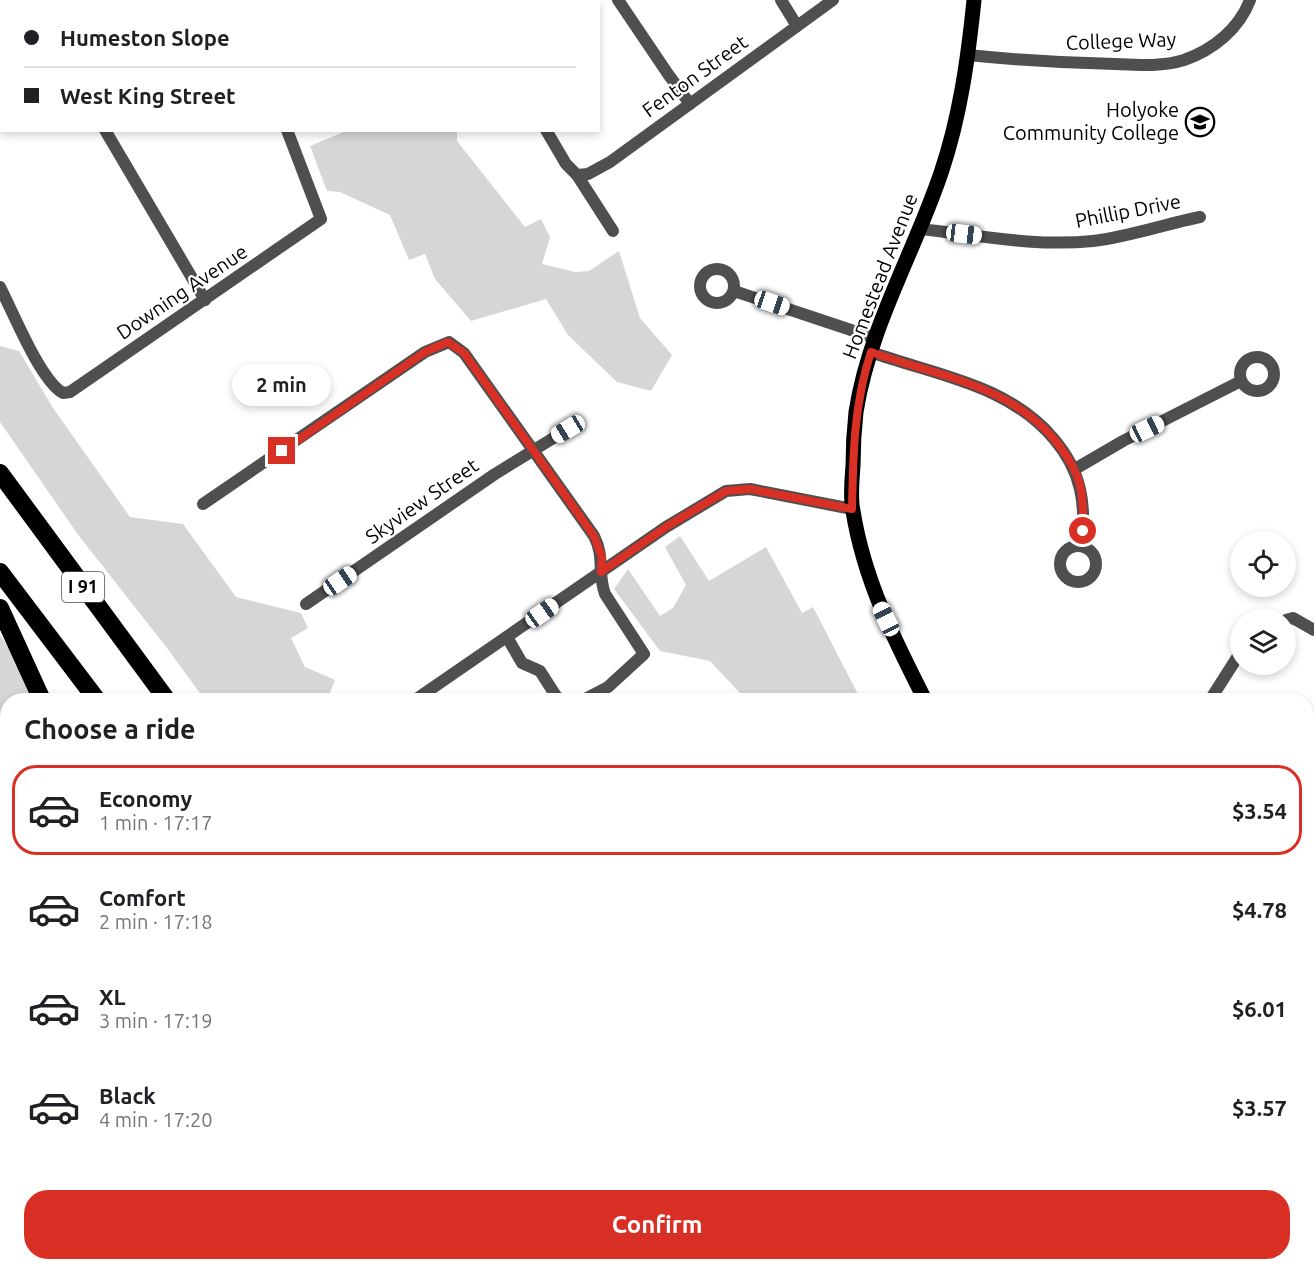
<!DOCTYPE html>
<meta charset="utf-8">
<style>
body{margin:0;font-family:Ubuntu,sans-serif;background:#f6f6f6;color:#202124;height:100vh;display:flex;flex-direction:column;font-size:22px;white-space:nowrap}
*{box-sizing:border-box;margin:0}
p{font-size:20px;color:#757577}
.icon{flex:none;width:33px;height:33px;fill:none;stroke:currentColor;stroke-width:2;stroke-linecap:round;stroke-linejoin:round}
.map{position:relative;flex:1;overflow:hidden}
.details{position:absolute;left:0px;top:693px;width:1314px;height:578px;display:flex;flex-direction:column;background:#fff;border-radius:24px 24px 0 0;box-shadow:0 3px 9px #0003}
.details>*{flex:none}
.banner{position:absolute;left:0px;top:0px;width:600px;height:132px;box-shadow:0 3px 9px #0003;display:grid;align-content:center;height:132px;padding:0 24px;background:#fff}
.controls{position:absolute;left:1230px;top:531px;display:grid;gap:12px}
.controls a{display:grid;place-items:center;width:66px;height:66px;border-radius:50%;background:#fff;box-shadow:0 3px 9px #0003;font-size:30px}
.end{position:absolute;width:27px;height:27px;margin:-14px;border:8px solid #d93025;background:#fff;box-shadow:0 0 0 3px #fff}
.from{border-radius:50%}
.bubble{position:absolute;height:42px;border-radius:21px;background:#fff;box-shadow:0 3px 9px #0003;font-size:20px;font-weight:700;line-height:42px;text-align:center}
.car{position:absolute;width:18px;height:36px;margin:-18px -9px;border-radius:8px;box-shadow:0 0 4px 2px #0007;background:linear-gradient(#fff 24%,#345 0 40%,#fff 0 76%,#345 0 86%,#fff 0)}
.banner b{display:flex;align-items:center;gap:21px;height:57px;font-size:22px}
.banner b+b{border-top:2px solid #e0e0e0}
.banner i{width:15px;height:15px;background:#202124}
ul{padding:0;list-style:none}
li{display:flex;align-items:center;gap:18px;height:90px;margin:0 12px 9px;padding:0 12px;border:3px solid transparent;border-radius:24px}
li div{flex:1}
li b{display:block;font-size:22px}
li em{font-style:normal;font-weight:700}
li.current{border-color:#d93025}
li>.icon{width:54px;height:54px;stroke-width:1.5}
h2{padding:0 24px;font-size:27px;line-height:72px}
.button{display:flex;gap:12px;margin-top:auto;padding:12px 24px}
.button a{flex:1;height:69px;border-radius:24px;background:#d93025;color:#fff;font-size:24px;font-weight:700;line-height:69px;text-align:center}
.map>svg:first-child{display:block}
</style>
<div class="map">
<svg width="1314" height="1270" viewBox="0 0 1314 1270">
<rect width="100%" height="100%" fill="#fff"/>
<g fill="#d6d6d6">
<polygon points="346,131 457,131 457,141 525,227 541,219 550,237 542,264 575,272 589,271 619,251 640,318 672,355 651,391 617,382 568,335 546,299 471,321 435,279 425,254 409,260 390,215 340,192 327,191 310,146"/>
<polygon points="0,346 19,351 53,408 130,517 183,524 236,597 301,613 308,628 291,638 305,667 335,680 327,700 205,700 167,648 79,536 0,422"/>
<polygon points="680,536 709,581 766,547 802,613 813,607 861,700 744,700 739,692 710,661 660,651 614,589 628,569 660,616 673,608 686,585 665,547"/>
<polygon points="0,635 9,648 34,700 8,700 7,793 0,786 0,763 7,743 0,734"/>
<polygon points="176,1263 328,1263 337,1270 181,1270"/>
<polygon points="369,1263 496,1263 501,1270 372,1270"/>
<polygon points="602,1263 667,1263 708,1270 606,1270"/>
<polygon points="761,1263 949,1263 954,1270 794,1270"/>
<polygon points="1006,1263 1222,1263 1223,1270 1009,1270"/>
</g>
<g fill="none" stroke-linecap="round" stroke-linejoin="round">
<g stroke="#4f4f4f" stroke-width="12">
<polyline points="37,0 38,2"/>
<polyline points="235,0 235,2"/>
<polyline points="460,0 461,2"/>
<polyline points="618,0 668,74 690,104"/>
<polyline points="781,0 797,26"/>
<path d="M968,55C1017,60 1066,63 1115,64C1137,65 1162,67 1184,60C1213,50 1239,29 1250,0"/>
<polyline points="105,130 205,300"/>
<polyline points="546,130 566,164 577,175 613,231"/>
<polyline points="577,175 588,174 610,162 833,0"/>
<path d="M920,229C977,235 1035,247 1093,241C1128,237 1165,224 1200,217"/>
<circle cx="717" cy="286" r="17"/>
<path d="M0,287C13,312 40,380 63,393L70,392L321,219L287,130"/>
<polyline points="734,291 875,338"/>
<path d="M871,352C935,375 1008,384 1054,439C1082,472 1086,504 1082,546"/>
<circle cx="1257" cy="374" r="17"/>
<polyline points="1075,469 1123,441 1241,381"/>
<path d="M203,504L425,352L449,342L464,353L594,536C605,557 597,572 605,594L644,654L608,687L583,700"/>
<circle cx="1078" cy="564" r="18"/>
<polyline points="306,604 495,474 568,429"/>
<polyline points="1286,620 1293,618 1314,630"/>
<polyline points="507,637 522,663 540,671 556,696 562,700"/>
<polyline points="415,700 666,527 726,491 750,489 852,509"/>
<polyline points="1210,700 1240,653"/>
<polyline points="1306,877 1314,877"/>
<polyline points="0,878 8,873"/>
<polyline points="0,954 8,964"/>
<polyline points="1306,1200 1314,1218"/>
<polyline points="28,1263 32,1270"/>
</g>
<polyline stroke="#1c1c1c" stroke-width="12" points="1306,1053 1314,1053"/>
<g stroke="#000" stroke-width="15">
<path d="M925,700C894,639 864,580 853,511C850,497 852,480 853,466C853,448 854,430 856,412C869,328 914,253 941,173C960,117 968,59 974,0"/>
<polyline points="0,1236 8,1235"/>
<polyline points="0,1257 8,1255"/>
</g>
<g stroke="#000" stroke-width="18">
<polyline points="0,473 167,700"/>
<polyline points="0,572 97,700"/>
<polyline points="0,608 42,700"/>
<polyline points="337,1263 345,1270"/>
<polyline points="362,1263 365,1270"/>
<polyline points="516,1263 521,1270"/>
<polyline points="583,1263 588,1270"/>
<polyline points="719,1263 752,1270"/>
<polyline points="959,1263 963,1270"/>
<polyline points="989,1263 993,1270"/>
</g>
</g>
<g fill="none" stroke-linecap="round" stroke-linejoin="round">
<path stroke="#d93025" stroke-width="8" d="M282,451L425,352L448,342L464,353L594,536L602,557L601,572L666,527L726,491L750,489L852,509C853,455 854,403 871,352C937,376 1013,385 1058,444C1068,457 1076,469 1080,485C1084,500 1083,516 1083,531"/>
</g>
<defs>
<g id="university-ring" transform="scale(1.5)"><circle r="9.5" fill="#fff" stroke="#000" stroke-width="1.5"/><path d="M0-5L7-2L0 1L-7-2ZM-4 1L0 2.5L4 1V4Q0 6-4 4Z" fill="#000"/></g>
</defs>
<g fill-rule="evenodd">
<use href="#university-ring" x="1200" y="122"/>
</g>
<g text-anchor="middle" stroke-width="4.5" stroke-linejoin="round" paint-order="stroke">
<rect fill="#fff" stroke="#4c4c4c" stroke-width="1.5" x="62" y="572" width="42" height="30" rx="4.5"/>
<g font-size="18" font-weight="bold" fill="#000">
<text x="83" y="593">I 91</text>
</g>
<g font-size="20" fill="#000" stroke="#fff">
<text transform="translate(1121 41) rotate(-2)" y="7">College Way</text>
<text transform="translate(695 76) rotate(-36)" y="7">Fenton Street</text>
<text transform="translate(1128 211) rotate(-11)" y="7">Phillip Drive</text>
<text transform="translate(880 276) rotate(-69)" y="7">Homestead Avenue</text>
<text transform="translate(182 292) rotate(-34)" y="7">Downing Avenue</text>
<text transform="translate(422 501) rotate(-35)" y="7">Skyview Street</text>
</g>
<g font-size="20" fill="#000" stroke="#fff" text-anchor="end">
<text x="1179" y="117">Holyoke<tspan x="1179" dy="23">Community College</tspan></text>
</g>
</g>
</svg>
<div class="controls">
<a><svg class="icon" aria-label="locate" viewBox="0 0 24 24"><circle cx="12" cy="12" r="6"/><path d="M12 2v4M12 18v4M2 12h4M18 12h4"/></svg></a>
<a><svg class="icon" aria-label="layers" viewBox="0 0 24 24"><path d="M12 4l9 5-9 5-9-5zM3 14l9 5 9-5"/></svg></a>
</div>
<i class="end from" style="left:1083px;top:531px"></i>
<i class="end" style="left:282px;top:451px"></i>
<div class="bubble" style="left:232px;top:364px;width:99px">2 min</div>
<i class="car" style="left:964px;top:234px;rotate:97deg"></i>
<i class="car" style="left:772px;top:303px;rotate:109deg"></i>
<i class="car" style="left:568px;top:429px;rotate:239deg"></i>
<i class="car" style="left:1147px;top:429px;rotate:65deg"></i>
<i class="car" style="left:340px;top:581px;rotate:56deg"></i>
<i class="car" style="left:542px;top:613px;rotate:55deg"></i>
<i class="car" style="left:886px;top:619px;rotate:334deg"></i>
<div class="banner">
<b><i class="from"></i>Humeston Slope</b>
<b><i></i>West King Street</b>
</div>
<section class="details">
<h2>Choose a ride</h2>
<ul>
<li class="current"><svg class="icon" aria-label="car" viewBox="0 0 24 24"><path d="M5 17H2v-5l4-1 3-4h7l3 4 3 1v5h-3M9 17h6M6 11h13"/><circle cx="7" cy="17" r="2"/><circle cx="17" cy="17" r="2"/></svg><div><b>Economy</b><p>1 min · 17:17</p></div><em>$3.54</em></li>
<li><svg class="icon" aria-label="car" viewBox="0 0 24 24"><path d="M5 17H2v-5l4-1 3-4h7l3 4 3 1v5h-3M9 17h6M6 11h13"/><circle cx="7" cy="17" r="2"/><circle cx="17" cy="17" r="2"/></svg><div><b>Comfort</b><p>2 min · 17:18</p></div><em>$4.78</em></li>
<li><svg class="icon" aria-label="car" viewBox="0 0 24 24"><path d="M5 17H2v-5l4-1 3-4h7l3 4 3 1v5h-3M9 17h6M6 11h13"/><circle cx="7" cy="17" r="2"/><circle cx="17" cy="17" r="2"/></svg><div><b>XL</b><p>3 min · 17:19</p></div><em>$6.01</em></li>
<li><svg class="icon" aria-label="car" viewBox="0 0 24 24"><path d="M5 17H2v-5l4-1 3-4h7l3 4 3 1v5h-3M9 17h6M6 11h13"/><circle cx="7" cy="17" r="2"/><circle cx="17" cy="17" r="2"/></svg><div><b>Black</b><p>4 min · 17:20</p></div><em>$3.57</em></li>
</ul>
<div class="button"><a>Confirm</a></div>
</section>
</div>
